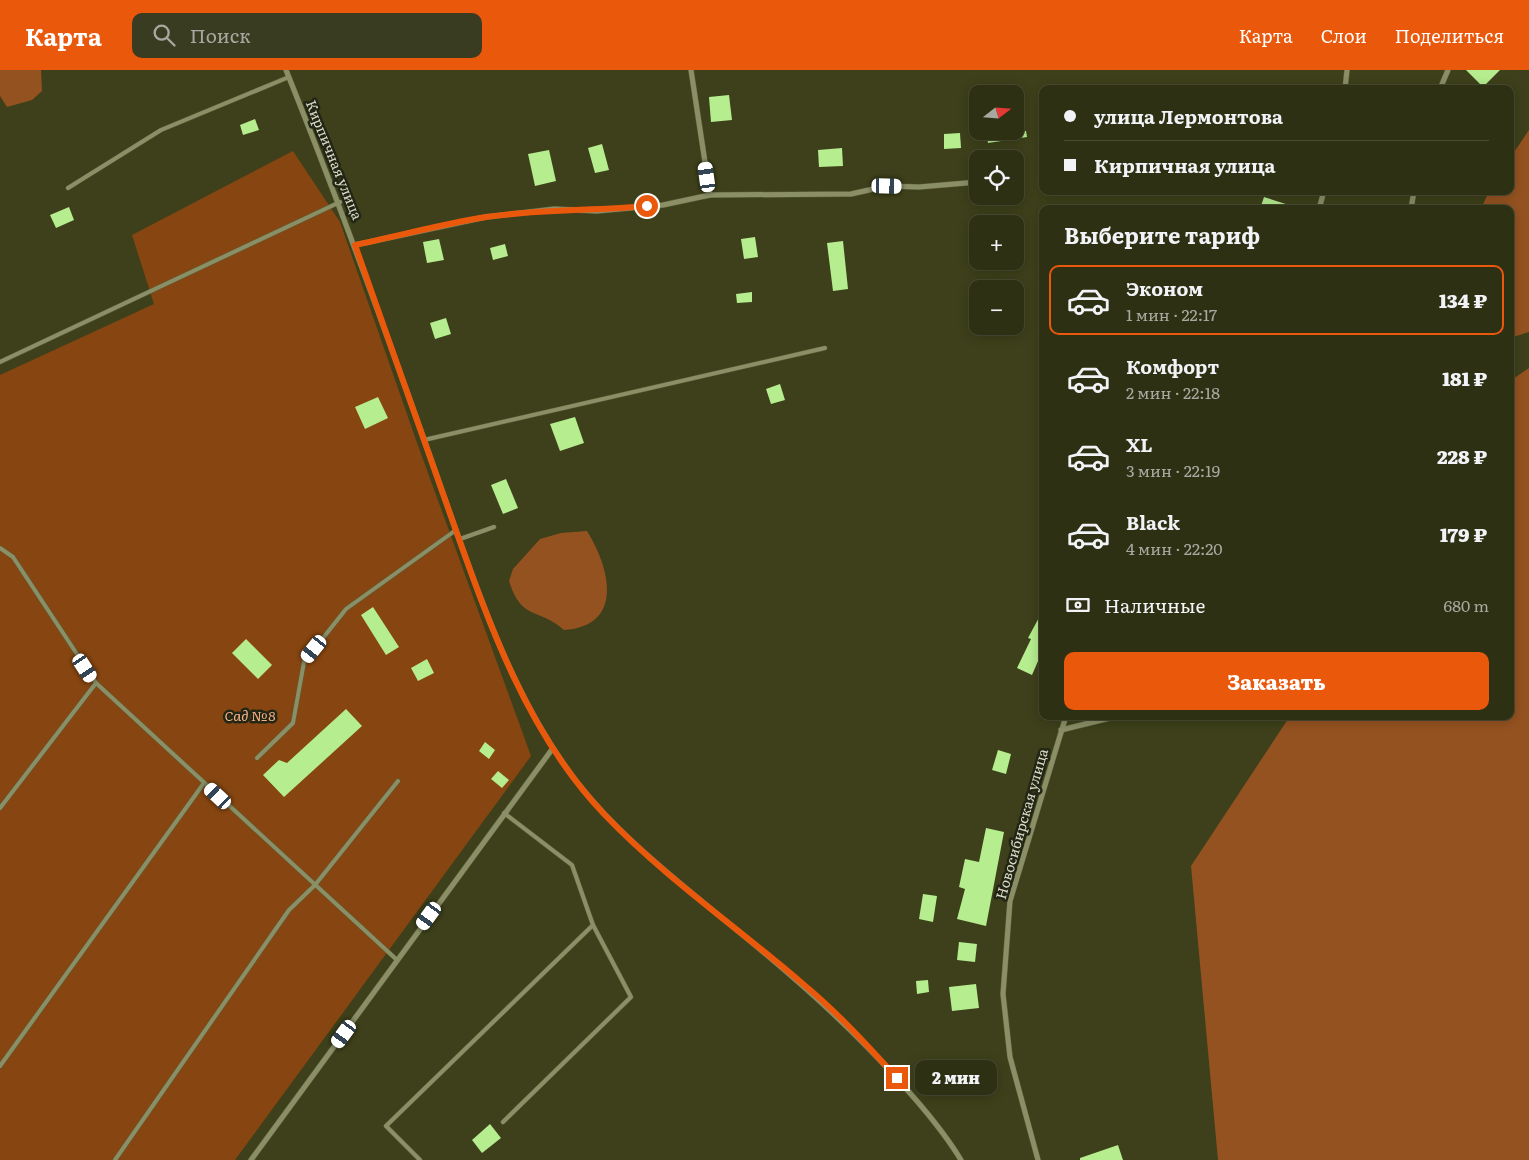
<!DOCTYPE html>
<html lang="ru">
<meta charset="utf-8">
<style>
body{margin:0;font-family:Literata,serif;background:#3a3c22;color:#f1f3f6;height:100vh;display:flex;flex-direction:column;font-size:19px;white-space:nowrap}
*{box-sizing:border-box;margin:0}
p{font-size:16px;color:#a7a9a0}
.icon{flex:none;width:28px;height:28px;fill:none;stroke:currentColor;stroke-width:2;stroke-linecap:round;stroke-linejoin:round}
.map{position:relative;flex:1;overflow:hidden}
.drawer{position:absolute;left:1039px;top:135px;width:475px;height:515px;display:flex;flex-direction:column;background:#2e3014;border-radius:10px;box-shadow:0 2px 12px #0003,0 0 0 1px #494b34}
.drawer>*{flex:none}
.guide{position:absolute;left:1039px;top:15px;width:475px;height:110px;border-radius:10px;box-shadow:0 2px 12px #0003,0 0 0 1px #494b34;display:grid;align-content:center;height:110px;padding:0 25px;background:#2e3014}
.needle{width:32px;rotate:73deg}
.tools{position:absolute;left:969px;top:15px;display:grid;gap:10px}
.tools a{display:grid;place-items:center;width:55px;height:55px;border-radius:10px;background:#2e3014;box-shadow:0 2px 12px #0003,0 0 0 1px #494b34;font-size:25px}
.end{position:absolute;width:22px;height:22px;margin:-11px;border:6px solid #ea580c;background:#fff;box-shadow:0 0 0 2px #fff}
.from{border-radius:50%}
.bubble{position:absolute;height:35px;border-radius:10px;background:#2e3014;box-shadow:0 2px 12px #0003,0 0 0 1px #494b34;font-size:16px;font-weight:800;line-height:35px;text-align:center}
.car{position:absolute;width:15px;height:30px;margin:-15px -8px;border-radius:6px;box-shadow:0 0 4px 1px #0007;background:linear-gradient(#fff 24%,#345 0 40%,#fff 0 76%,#345 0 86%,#fff 0)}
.guide b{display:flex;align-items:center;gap:18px;height:48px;font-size:19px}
.guide b+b{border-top:1px solid #494b34}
.guide i{width:12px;height:12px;background:#f1f3f6}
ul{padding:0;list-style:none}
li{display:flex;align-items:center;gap:15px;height:70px;margin:0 10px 8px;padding:0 15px;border:2px solid transparent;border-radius:10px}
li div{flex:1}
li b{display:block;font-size:19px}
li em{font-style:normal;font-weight:800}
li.current{border-color:#ea580c}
li>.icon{width:45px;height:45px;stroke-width:1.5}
h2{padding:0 25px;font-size:22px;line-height:60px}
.pay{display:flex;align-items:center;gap:12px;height:55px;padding:0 25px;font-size:19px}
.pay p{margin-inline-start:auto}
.cta{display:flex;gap:10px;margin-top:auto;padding:10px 25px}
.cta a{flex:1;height:58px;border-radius:10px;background:#ea580c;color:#fff;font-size:20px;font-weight:800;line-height:58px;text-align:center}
header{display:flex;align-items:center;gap:30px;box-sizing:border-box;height:70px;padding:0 25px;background:#ea580c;color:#fff}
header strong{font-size:24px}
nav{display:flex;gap:28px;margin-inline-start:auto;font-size:18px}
.search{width:350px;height:45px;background:#3a3c22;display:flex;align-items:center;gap:12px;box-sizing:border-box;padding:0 18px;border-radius:10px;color:#a7a9a0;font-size:19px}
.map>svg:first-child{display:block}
</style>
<header>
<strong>Карта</strong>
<div class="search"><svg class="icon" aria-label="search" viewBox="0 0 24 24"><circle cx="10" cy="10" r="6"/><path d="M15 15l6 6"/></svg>Поиск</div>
<nav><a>Карта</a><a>Слои</a><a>Поделиться</a></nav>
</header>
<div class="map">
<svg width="1529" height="1090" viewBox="0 0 1529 1090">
<rect width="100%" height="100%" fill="#3d401a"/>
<polygon fill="#874611" points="293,81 340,152 416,370 531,686 235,1090 0,1090 0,305 154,234 132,165"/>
<g fill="#945220">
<polygon points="0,0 41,0 42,21 32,30 7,37 0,26"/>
<polygon points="1529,60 1529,262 1510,268 1510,139 1481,139 1489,121 1510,121 1510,88"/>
<polygon points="1529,298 1529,1090 1218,1090 1191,796 1290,646 1510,646 1510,314 1513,309"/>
<path d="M587,461C610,498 625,556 564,560C539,537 522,552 509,511L513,499L540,469L561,463Z"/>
</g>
<g fill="#b5ed8f">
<polygon points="1466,0 1500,0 1483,17"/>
<polygon points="729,25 732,50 711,52 709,27"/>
<polygon points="255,49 259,60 243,65 240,55"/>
<polygon points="986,61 1026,61 1027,67 988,73"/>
<polygon points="960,63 961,78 944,79 944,64"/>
<polygon points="602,74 609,100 595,103 588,78"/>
<polygon points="842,78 843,96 819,97 818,80"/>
<polygon points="549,80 556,111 535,116 528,84"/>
<polygon points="1264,127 1295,137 1294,139 1260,139"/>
<polygon points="69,137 74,150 56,158 50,145"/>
<polygon points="755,167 758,187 744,189 741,169"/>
<polygon points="439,169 444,190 427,193 423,172"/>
<polygon points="843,171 848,219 833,221 827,173"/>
<polygon points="505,174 508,186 493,190 490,178"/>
<polygon points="752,222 752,232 737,233 736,224"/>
<polygon points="446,248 451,264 435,269 430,253"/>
<polygon points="780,314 785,330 771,334 766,319"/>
<polygon points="378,327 388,348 365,359 355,337"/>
<polygon points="575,347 584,373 560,381 550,354"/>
<polygon points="506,409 518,438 503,444 491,415"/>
<polygon points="373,537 399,577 386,585 361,545"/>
<polygon points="1042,542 1042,582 1032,605 1017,598 1031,569 1028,568"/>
<polygon points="246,569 272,595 258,609 232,583"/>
<polygon points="427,589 434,603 418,611 411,598"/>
<polygon points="346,639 362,656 284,727 263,705 279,690 287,693"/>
<polygon points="485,672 495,680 489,689 479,681"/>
<polygon points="998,680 1011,684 1006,704 992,700"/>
<polygon points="498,701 509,710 502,718 491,709"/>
<polygon points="986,758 1004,762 986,856 957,849 965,819 959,817 965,789 979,792"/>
<polygon points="923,824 937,826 933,852 919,849"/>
<polygon points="959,872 977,874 975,892 957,890"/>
<polygon points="928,910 929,922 917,924 916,911"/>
<polygon points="976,914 979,938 952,941 949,917"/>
<polygon points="490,1054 501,1068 482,1083 472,1070"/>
<polygon points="1118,1075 1123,1090 1080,1090 1080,1088"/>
</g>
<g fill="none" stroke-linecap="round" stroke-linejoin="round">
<g stroke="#5a5d3b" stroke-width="5">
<g id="service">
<polyline points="68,118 161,60 289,7"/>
<polyline points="0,292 340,132"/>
<polyline points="424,370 825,278"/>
<polyline points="460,469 494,457"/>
<polyline points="0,478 13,487 96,613 397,890"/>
<polyline points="257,688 293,653 304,592 346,539 456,460"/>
<polyline points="0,738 96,613"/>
<polyline points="0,996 204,713"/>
<polyline points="503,1052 631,927 593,855"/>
<polyline points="115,1090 289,840 315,815 398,711"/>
<polyline points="420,1090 386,1056 593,855 572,795 504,743"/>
</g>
</g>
<g stroke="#5a5d3b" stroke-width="6">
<g id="minor">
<path d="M286,0C338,129 385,259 431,389C469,496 507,622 577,712C615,761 664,800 711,839C779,894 842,947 900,1012C922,1036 944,1062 961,1090"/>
<polyline points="691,0 710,125"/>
<polyline points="1345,19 1347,0"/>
<polyline points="1440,19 1448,0"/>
<polyline points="1015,108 1020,108"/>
<polyline points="1319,139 1324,121"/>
<polyline points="1411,139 1414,121"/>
<polyline points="355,175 486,147 554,139 597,141 663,135 710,125 851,124 887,116 919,117 978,112"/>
<polyline points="1061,660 1118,646"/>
<polyline points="251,1090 553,678"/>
<polyline points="1038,1090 1010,987 1003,924 1010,831 1066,646"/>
</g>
</g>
<use href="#service" stroke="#8a8f66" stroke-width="4"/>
<use href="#minor" stroke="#8a8f66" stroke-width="5"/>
</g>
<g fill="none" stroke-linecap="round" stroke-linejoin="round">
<path stroke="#ea580c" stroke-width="6" d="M647,136C593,141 540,139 486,147C442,154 398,166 355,175C384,257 413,339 442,421C482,533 520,656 604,744C664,807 737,857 803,914C837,942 867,975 897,1008"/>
</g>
<g text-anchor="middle" stroke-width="5" stroke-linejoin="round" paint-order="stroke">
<g font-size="14" fill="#d9dcc6" stroke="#242615">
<text transform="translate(334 90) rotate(68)" y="5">Кирпичная улица</text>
<text transform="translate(1022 754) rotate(-74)" y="5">Новосибирская улица</text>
</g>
<g font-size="14" font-style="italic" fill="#f6b185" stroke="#242615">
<text x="250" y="651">Сад №8</text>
</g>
</g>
</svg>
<div class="tools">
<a><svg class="needle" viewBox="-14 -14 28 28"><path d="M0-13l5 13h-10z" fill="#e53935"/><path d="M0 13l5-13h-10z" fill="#a7a9a0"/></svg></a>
<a><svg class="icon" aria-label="locate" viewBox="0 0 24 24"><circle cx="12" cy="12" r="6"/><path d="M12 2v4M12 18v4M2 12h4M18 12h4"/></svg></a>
<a>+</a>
<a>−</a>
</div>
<i class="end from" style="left:647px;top:136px"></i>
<i class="end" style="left:897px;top:1008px"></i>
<div class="bubble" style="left:915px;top:990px;width:82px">2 мин</div>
<i class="car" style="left:707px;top:107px;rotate:352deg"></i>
<i class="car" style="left:887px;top:116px;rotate:91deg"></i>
<i class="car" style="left:314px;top:579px;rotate:219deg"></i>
<i class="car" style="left:85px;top:598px;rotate:147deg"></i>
<i class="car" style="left:218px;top:726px;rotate:313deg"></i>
<i class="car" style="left:429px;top:846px;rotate:216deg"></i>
<i class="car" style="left:344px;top:964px;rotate:216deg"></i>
<div class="guide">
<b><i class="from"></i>улица Лермонтова</b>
<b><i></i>Кирпичная улица</b>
</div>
<section class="drawer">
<h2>Выберите тариф</h2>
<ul>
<li class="current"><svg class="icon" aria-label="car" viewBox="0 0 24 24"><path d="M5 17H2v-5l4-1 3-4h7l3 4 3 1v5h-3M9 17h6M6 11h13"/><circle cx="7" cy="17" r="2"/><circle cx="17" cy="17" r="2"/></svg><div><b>Эконом</b><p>1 мин · 22:17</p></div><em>134 ₽</em></li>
<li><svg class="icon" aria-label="car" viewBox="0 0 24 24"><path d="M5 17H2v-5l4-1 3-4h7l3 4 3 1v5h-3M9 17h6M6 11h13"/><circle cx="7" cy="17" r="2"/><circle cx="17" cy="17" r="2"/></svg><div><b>Комфорт</b><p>2 мин · 22:18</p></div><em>181 ₽</em></li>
<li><svg class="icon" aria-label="car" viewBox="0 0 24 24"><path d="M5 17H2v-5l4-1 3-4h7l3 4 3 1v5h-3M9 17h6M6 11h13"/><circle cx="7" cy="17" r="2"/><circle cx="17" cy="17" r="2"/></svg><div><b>XL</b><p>3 мин · 22:19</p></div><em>228 ₽</em></li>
<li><svg class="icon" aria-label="car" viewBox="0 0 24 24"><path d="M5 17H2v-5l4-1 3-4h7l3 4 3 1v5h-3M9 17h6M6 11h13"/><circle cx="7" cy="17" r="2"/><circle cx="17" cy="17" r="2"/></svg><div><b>Black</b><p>4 мин · 22:20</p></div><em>179 ₽</em></li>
</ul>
<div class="pay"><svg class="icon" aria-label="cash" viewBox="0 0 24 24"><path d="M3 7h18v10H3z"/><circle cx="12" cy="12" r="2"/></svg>Наличные<p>680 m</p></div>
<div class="cta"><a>Заказать</a></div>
</section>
</div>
